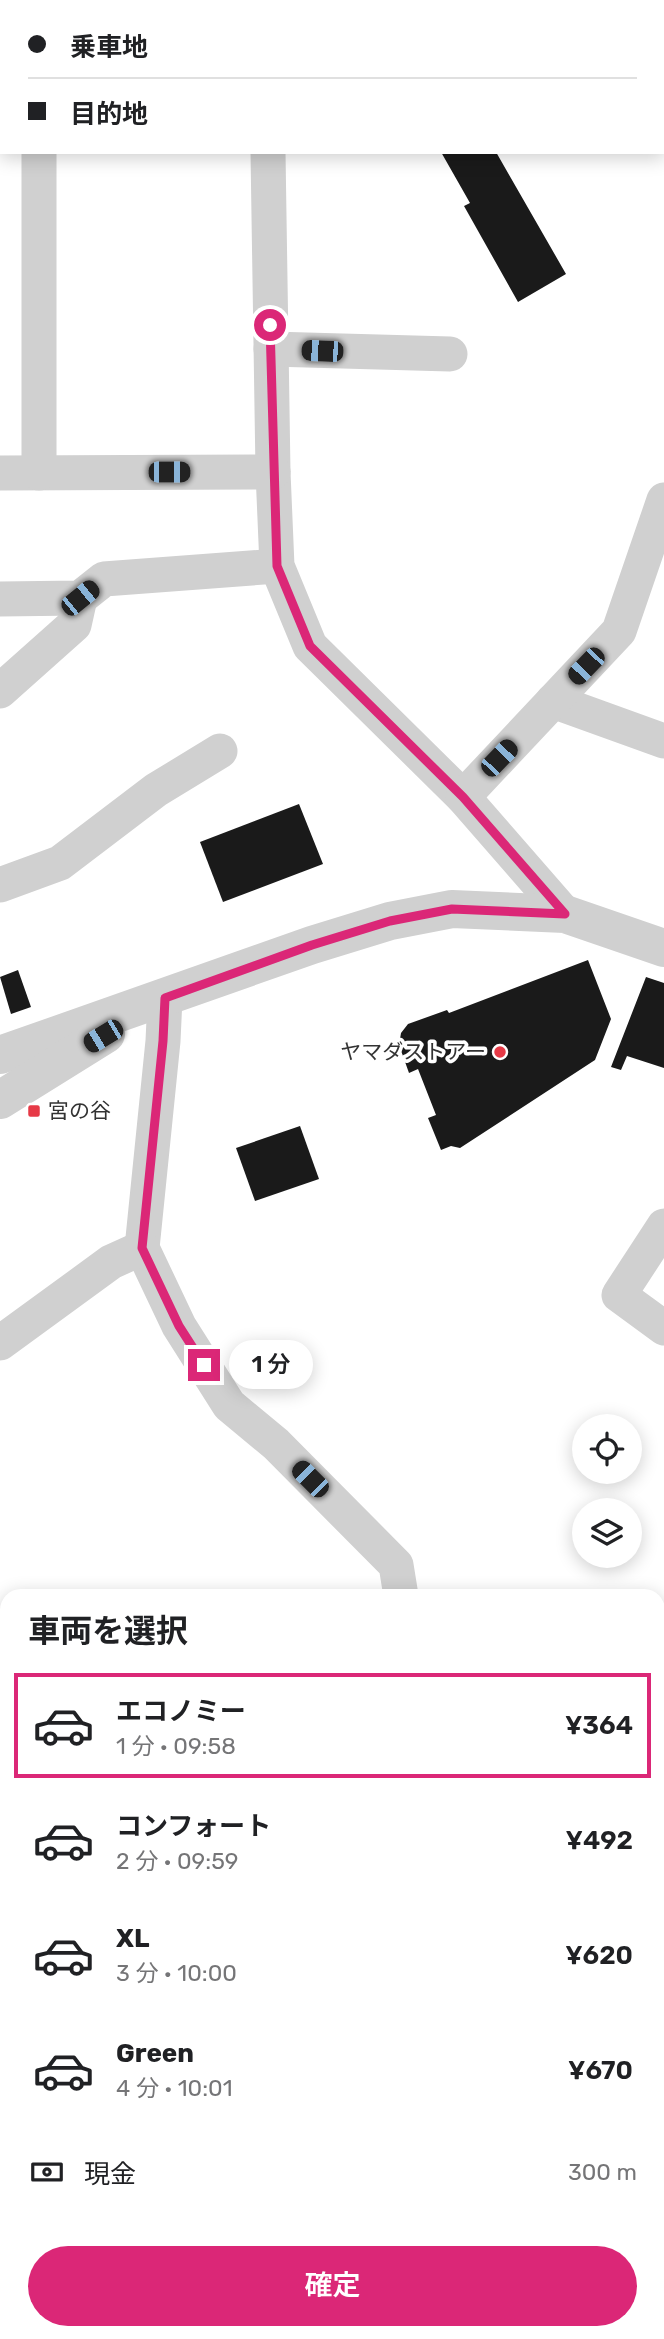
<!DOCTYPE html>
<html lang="ja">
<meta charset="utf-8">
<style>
body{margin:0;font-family:Rubik,"Noto Sans JP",sans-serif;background:#f6f6f6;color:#202124;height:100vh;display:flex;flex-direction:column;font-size:26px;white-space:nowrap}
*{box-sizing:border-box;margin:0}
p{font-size:23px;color:#757577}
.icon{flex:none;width:38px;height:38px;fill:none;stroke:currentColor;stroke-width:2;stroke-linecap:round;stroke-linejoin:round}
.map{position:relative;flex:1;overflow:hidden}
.details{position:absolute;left:0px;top:1589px;width:665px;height:751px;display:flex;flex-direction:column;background:#fff;border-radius:21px 21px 0 0;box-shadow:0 4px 18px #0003}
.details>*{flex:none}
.hud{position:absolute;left:0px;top:0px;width:665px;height:154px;box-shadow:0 4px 18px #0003;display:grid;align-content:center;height:154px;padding:0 28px;background:#fff}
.fabs{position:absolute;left:572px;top:1414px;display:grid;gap:14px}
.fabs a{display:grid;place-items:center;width:70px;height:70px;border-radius:50%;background:#fff;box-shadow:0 4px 18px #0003;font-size:35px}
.end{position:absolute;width:32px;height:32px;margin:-16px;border:9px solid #db2777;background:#fff;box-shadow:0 0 0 4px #fff}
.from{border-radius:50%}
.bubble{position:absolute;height:49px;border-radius:24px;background:#fff;box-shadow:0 4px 18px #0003;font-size:23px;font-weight:600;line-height:49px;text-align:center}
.car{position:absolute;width:21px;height:42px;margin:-21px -10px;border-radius:9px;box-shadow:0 0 5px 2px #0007;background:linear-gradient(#222 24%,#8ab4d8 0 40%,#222 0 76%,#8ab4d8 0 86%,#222 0)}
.hud b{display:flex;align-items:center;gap:24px;height:66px;font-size:26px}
.hud b+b{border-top:2px solid #e0e0e0}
.hud i{width:18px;height:18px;background:#202124}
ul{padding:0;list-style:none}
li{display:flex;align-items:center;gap:21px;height:105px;margin:0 14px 10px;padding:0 14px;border:4px solid transparent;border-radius:0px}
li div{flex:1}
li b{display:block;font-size:26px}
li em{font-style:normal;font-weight:600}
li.on{border-color:#db2777}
li>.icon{width:63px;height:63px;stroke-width:1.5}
h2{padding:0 28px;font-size:32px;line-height:84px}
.pay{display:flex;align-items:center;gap:18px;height:77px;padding:0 28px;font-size:26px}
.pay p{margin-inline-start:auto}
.cta{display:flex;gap:14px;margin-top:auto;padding:14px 28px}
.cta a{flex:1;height:80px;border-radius:42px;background:#db2777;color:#fff;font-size:28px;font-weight:600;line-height:80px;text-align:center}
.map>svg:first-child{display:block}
</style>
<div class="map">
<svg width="664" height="2339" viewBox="0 0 664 2339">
<rect width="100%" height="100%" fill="#fff"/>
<g fill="#1a1a1a">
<polygon points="441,152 496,152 566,274 518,302 464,206 470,203"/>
<polygon points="299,804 323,864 223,902 200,842"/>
<polygon points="588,960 611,1019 595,1060 460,1148 451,1146 441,1150 428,1118 436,1115 418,1069 409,1073 399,1045 401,1033 408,1024 447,1010 449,1013"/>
<polygon points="18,970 31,1007 11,1014 0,977"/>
<polygon points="646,977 664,983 664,1068 627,1056 621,1070 611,1067"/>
<polygon points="300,1126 319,1179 255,1201 236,1148"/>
</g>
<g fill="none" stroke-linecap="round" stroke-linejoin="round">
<g stroke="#d0d0d0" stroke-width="35">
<polyline points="270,2 270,0"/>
<polyline points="268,152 273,472 277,566 310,646 463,797 565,914"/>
<polyline points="271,349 450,354"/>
<polyline points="0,473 273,472"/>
<polyline points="39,473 39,152"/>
<polyline points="0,599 80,598 104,579 277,566"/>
<polyline points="0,691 74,625 80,598"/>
<polyline points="553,701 664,741"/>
<polyline points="463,797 619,631 664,500"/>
<polyline points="0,885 60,863 156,790 220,751"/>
<polyline points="165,998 163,1041 142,1248 179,1326 229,1405 276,1444 396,1565 401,1596"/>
<polyline points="664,1226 619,1295 664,1328"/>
<polyline points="0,1343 111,1262 142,1248"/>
<polyline points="0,1747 7,1748"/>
<polyline points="0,1915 7,1920"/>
<polyline points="0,2073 7,2076"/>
<polyline points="93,2333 93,2339"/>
<polyline points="315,2333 317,2339"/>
</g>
<g stroke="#d0d0d0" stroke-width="38">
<polyline points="0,1055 312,945 390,921 452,909 565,914 664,948"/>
<polyline points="0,1100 106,1034"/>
</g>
</g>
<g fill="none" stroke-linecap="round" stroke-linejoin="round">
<polyline stroke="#db2777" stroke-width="9" points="204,1365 179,1326 142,1248 163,1041 165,998 312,945 390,921 452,909 565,914 463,797 310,646 277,566 270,325"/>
</g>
<g fill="#e63946" stroke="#fff" stroke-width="2.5">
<circle cx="500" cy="1052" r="7"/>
<rect x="27" y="1104" width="14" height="14" rx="3.5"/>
</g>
<g text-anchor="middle" stroke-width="7" stroke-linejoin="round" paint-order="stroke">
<g font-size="21" fill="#333" stroke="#fff" text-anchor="end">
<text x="486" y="1059">ヤマダストアー</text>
<text x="48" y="1118" text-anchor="start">宮の谷</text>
</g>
</g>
</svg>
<div class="fabs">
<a><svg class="icon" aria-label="locate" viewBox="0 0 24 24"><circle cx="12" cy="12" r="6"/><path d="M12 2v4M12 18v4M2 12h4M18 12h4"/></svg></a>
<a><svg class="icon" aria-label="layers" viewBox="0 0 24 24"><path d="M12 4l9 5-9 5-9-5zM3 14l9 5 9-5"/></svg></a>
</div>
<i class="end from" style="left:270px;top:325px"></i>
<i class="end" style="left:204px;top:1365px"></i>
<div class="bubble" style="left:229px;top:1340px;width:84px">1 分</div>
<i class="car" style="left:322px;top:351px;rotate:272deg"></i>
<i class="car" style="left:169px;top:472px;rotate:90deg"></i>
<i class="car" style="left:80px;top:598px;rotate:51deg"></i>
<i class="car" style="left:586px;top:666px;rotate:224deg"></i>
<i class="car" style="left:499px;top:758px;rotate:44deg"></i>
<i class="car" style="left:103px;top:1036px;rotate:239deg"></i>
<i class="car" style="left:310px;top:1479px;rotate:315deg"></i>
<div class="hud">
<b><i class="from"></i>乗車地</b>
<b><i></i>目的地</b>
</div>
<section class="details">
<h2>車両を選択</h2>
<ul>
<li class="on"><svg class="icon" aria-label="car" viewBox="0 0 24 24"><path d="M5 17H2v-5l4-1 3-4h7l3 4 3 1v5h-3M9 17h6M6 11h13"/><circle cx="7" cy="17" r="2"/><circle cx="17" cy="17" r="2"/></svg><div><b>エコノミー</b><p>1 分 · 09:58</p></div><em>¥364</em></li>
<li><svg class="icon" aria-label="car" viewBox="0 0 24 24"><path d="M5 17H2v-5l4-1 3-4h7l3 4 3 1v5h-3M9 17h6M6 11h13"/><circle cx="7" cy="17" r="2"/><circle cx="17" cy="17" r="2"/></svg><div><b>コンフォート</b><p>2 分 · 09:59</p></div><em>¥492</em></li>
<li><svg class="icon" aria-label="car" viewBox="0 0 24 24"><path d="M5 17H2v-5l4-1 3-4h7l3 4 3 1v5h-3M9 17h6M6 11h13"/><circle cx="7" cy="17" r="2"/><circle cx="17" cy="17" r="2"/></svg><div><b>XL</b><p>3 分 · 10:00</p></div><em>¥620</em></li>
<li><svg class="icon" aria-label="car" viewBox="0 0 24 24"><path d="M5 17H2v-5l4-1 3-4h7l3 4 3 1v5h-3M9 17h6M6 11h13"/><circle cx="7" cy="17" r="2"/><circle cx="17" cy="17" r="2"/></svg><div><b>Green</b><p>4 分 · 10:01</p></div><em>¥670</em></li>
</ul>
<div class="pay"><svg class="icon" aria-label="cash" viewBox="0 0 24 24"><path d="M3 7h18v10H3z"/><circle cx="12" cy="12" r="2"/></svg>現金<p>300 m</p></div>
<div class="cta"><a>確定</a></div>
</section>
</div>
